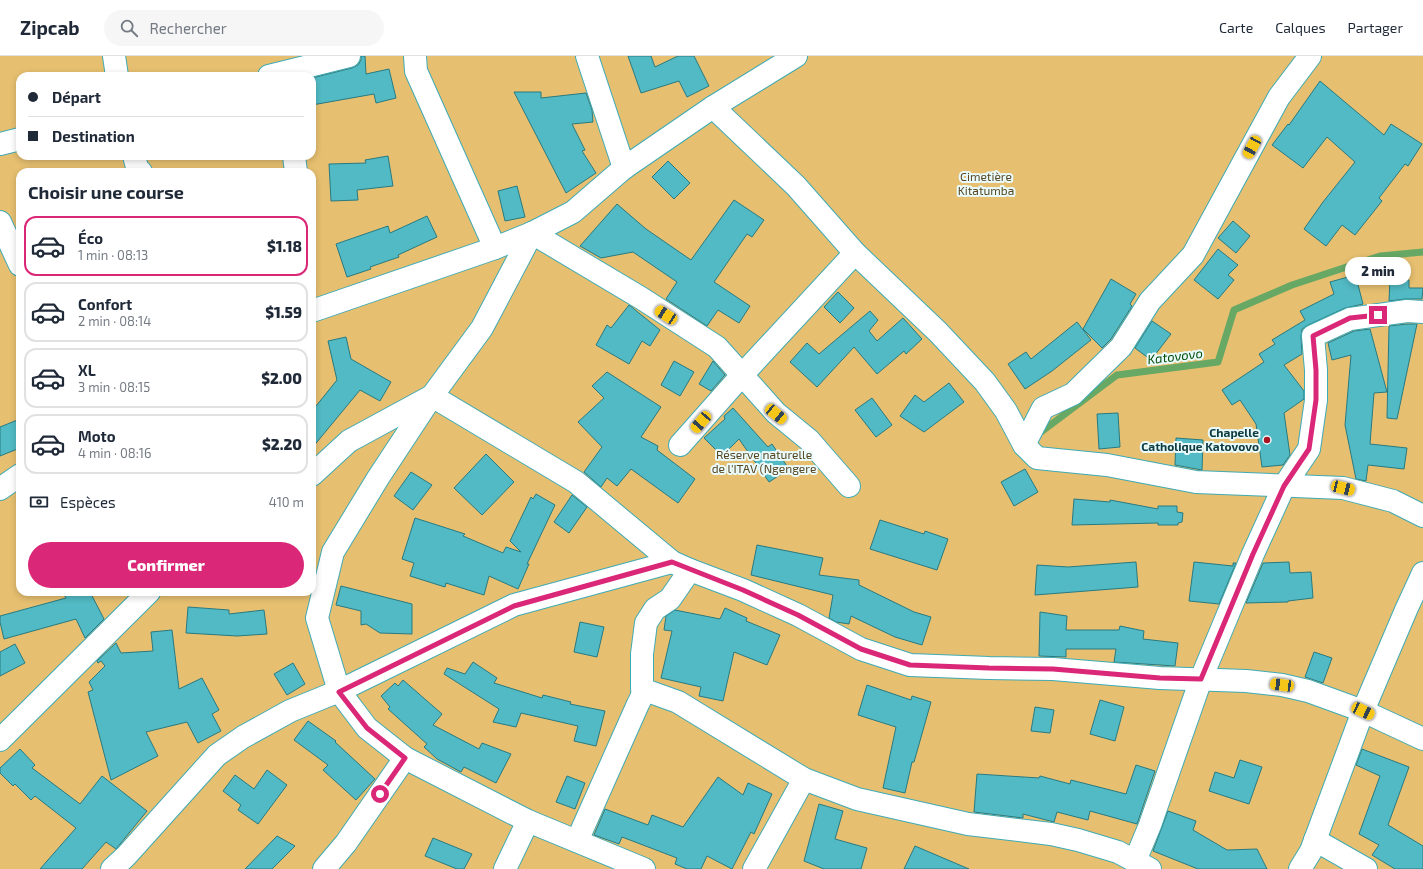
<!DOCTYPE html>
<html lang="fr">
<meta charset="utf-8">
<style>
body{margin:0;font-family:"Exo 2",sans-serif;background:#f6f6f7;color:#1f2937;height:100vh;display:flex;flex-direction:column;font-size:15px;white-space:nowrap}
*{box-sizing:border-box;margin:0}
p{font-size:13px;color:#747a83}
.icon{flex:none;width:22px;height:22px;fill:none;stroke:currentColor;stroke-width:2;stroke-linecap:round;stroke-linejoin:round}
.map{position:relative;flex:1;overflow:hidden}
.details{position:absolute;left:16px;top:112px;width:300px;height:428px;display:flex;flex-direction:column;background:#fff;border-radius:12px;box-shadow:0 2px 6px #0003}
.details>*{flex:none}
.guide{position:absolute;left:16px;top:16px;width:300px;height:88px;border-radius:12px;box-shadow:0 2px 6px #0003;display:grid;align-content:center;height:88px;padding:0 12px;background:#fff}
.end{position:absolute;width:18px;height:18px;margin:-9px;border:5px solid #db2777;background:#fff;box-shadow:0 0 0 2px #fff}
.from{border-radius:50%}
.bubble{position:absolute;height:28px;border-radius:14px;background:#fff;box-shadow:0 2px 6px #0003;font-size:13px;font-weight:800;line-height:28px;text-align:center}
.car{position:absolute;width:12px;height:24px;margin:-12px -6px;border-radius:5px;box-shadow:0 0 3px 1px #0007;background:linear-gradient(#f5c518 24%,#345 0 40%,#f5c518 0 76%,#345 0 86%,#f5c518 0)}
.guide b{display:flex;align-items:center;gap:14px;height:38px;font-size:15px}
.guide b+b{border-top:1px solid #e0e1e3}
.guide i{width:10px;height:10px;background:#1f2937}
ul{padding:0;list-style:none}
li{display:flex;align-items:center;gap:12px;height:60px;margin:0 8px 6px;padding:0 4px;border:2px solid #e0e1e3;border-radius:12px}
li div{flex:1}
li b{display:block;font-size:15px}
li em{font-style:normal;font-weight:800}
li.on{border-color:#db2777}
li>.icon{width:36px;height:36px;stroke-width:1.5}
h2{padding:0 12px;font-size:18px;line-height:48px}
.pay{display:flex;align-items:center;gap:10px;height:44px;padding:0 12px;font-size:15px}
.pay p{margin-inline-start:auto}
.primary-button{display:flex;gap:8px;margin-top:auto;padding:8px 12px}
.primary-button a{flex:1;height:46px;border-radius:24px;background:#db2777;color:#fff;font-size:16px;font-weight:800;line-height:46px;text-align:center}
header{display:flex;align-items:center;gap:24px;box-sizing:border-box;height:56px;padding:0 20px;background:#fff;border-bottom:1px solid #e0e1e3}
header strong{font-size:19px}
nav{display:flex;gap:22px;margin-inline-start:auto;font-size:14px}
.search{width:280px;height:36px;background:#f6f6f7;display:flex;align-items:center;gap:10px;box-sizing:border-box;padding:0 14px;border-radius:22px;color:#747a83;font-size:15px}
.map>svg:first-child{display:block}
</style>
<header>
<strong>Zipcab</strong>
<div class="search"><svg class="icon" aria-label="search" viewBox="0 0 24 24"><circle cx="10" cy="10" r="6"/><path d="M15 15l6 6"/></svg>Rechercher</div>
<nav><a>Carte</a><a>Calques</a><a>Partager</a></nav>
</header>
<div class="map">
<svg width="1423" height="813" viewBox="0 0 1423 813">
<rect width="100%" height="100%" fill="#83e9f2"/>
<path fill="#e6bf70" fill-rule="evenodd" d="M0,0H1423V813H0ZM20,20H312V100H20ZM20,116H312V536H20Z"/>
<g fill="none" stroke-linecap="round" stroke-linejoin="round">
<polyline stroke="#67a865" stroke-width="7" points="1037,379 1117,319 1218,306 1234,254 1292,229 1380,200 1423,196"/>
</g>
<g fill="#52bac4" stroke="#287a81">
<polygon points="361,0 365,0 366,18 389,13 396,42 376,47 374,38 312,49 312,22 352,12 358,9 361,4"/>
<polygon points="628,0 651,0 655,11 678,0 694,0 709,30 687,41 679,25 641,37"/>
<polygon points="1320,25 1384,79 1391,68 1422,88 1408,110 1405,108 1379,142 1382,145 1355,179 1342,169 1326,190 1304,173 1323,146 1355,106 1327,81 1303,112 1272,89 1288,68 1289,69"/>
<polygon points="514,36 541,36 541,42 586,37 592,54 593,66 572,68 585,94 582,95 596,117 566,137"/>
<polygon points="388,100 393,130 357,134 358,144 331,145 329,108 366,107 365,104"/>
<polygon points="668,105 690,127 674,143 652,121"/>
<polygon points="517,130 525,161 505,165 498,135"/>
<polygon points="734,144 764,164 752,181 747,178 714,226 750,250 739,267 718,254 707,270 666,243 677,226 633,196 601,202 580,190 617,148 646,173 691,204"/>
<polygon points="427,160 437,181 398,199 399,201 370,211 371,213 347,221 336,188 388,170 390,177"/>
<polygon points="1233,165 1250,180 1236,197 1218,182"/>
<polygon points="1218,193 1238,209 1228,219 1234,224 1218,243 1194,224"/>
<polygon points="1348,221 1356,221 1363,248 1345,252 1308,269 1302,273 1301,281 1302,298 1284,309 1304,335 1304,343 1284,357 1290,399 1283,409 1262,411 1256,368 1240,344 1232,349 1222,334 1264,306 1259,298 1275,288 1272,284 1305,264 1300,255 1334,238 1330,226"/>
<polygon points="1111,223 1136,238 1130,248 1132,250 1111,283 1102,292 1083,273"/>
<polygon points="1390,223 1409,224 1409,232 1423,232 1422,243 1405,243 1389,245"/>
<polygon points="838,236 854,252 840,267 824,251"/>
<polygon points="629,249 660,274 650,290 642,285 629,308 596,289 607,269 611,272"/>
<polygon points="870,255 878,264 869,275 877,285 903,262 922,283 906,298 904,295 877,318 854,291 817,331 790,306 807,287 819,298"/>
<polygon points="1152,265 1171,278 1151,304 1135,292"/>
<polygon points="1077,266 1091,284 1052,315 1025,333 1008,308 1026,296 1031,303"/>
<polygon points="1407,268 1417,268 1397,363 1387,362 1389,270"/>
<polygon points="1370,273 1387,336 1374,337 1370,388 1407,392 1404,413 1368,409 1366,425 1356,423 1345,369 1351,299 1332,304 1328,287 1354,275"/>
<polygon points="346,281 351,303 391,326 380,345 360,334 312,392 312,355 337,324 328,285"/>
<polygon points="674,305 694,316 680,340 661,329"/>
<polygon points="713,305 725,319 711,335 699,328"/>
<polygon points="607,316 661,351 641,381 658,390 657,394 695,423 678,447 631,413 617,430 607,422 601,431 584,416 602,391 578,366 604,342 592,330"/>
<polygon points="949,327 964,346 924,376 900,360 915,339 924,346"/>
<polygon points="872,342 892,369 876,381 855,354"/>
<polygon points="733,352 768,391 772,388 789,413 769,426 739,383 722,400 704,382 725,363 724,360"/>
<polygon points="1118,357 1120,391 1099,393 1097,358"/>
<polygon points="20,363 20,392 0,400 0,371"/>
<polygon points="1176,382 1203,384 1202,414 1175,409"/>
<polygon points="486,398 514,426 482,459 454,432"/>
<polygon points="1025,413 1038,436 1014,450 1001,426"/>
<polygon points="411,416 432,429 413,454 394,440"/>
<polygon points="536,438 555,449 527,508 529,508 518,533 489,520 484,539 446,527 445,531 410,520 414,507 402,503 415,462 465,478 463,480 503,497 506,491 521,496 510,485 531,441 533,443"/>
<polygon points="572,439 587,451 569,477 554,466"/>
<polygon points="1074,443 1110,446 1110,444 1158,453 1158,450 1177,450 1177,456 1183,457 1182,466 1178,467 1178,469 1158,469 1158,467 1072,469"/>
<polygon points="880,464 924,478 925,475 948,483 937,514 870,493"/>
<polygon points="757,489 823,502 819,519 859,524 859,529 914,556 931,561 922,589 895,581 851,560 849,568 836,566 829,562 833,539 751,519"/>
<polygon points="1136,506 1138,531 1035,539 1037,509 1068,511"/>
<polygon points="1194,506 1233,510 1233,507 1236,507 1219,548 1189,545"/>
<polygon points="1289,506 1290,517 1311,516 1313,542 1288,545 1288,546 1246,547 1263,507"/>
<polygon points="341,530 412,548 412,578 380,577 366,568 361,569 361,555 336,549"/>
<polygon points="62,536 90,536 104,563 85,582 76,563 4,583 0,566 0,560 66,542"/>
<polygon points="188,551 229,554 229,558 264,554 267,578 237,580 186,577"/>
<polygon points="725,552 747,562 746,565 780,579 767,609 734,596 723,645 699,640 701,631 661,622 672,575 664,574 666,560 675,554 720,563"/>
<polygon points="1040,556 1067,560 1066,574 1119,574 1120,570 1144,575 1143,583 1178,587 1175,610 1114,606 1116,593 1066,593 1066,601 1039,600"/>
<polygon points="580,566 604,571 597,601 574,596"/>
<polygon points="172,574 179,633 202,622 219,654 212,658 221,675 198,687 187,666 146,676 158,700 111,724 88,636 93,634 89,626 105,610 101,605 98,607 97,605 116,587 121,597 153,595 151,576"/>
<polygon points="15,588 25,607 0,620 0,596"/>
<polygon points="1314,596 1332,602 1323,627 1305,621"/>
<polygon points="473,606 497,622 494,627 542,642 543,639 571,646 570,648 605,655 596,690 574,685 578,670 521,657 516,671 493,666 499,653 444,618 447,612 465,618"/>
<polygon points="293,607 305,628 287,639 274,618"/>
<polygon points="403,624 442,658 433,669 479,693 482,687 511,698 496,727 464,711 461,716 437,703 424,691 427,688 388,653 390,651 381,640 395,627 398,630"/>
<polygon points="867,629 911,644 912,640 931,646 914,706 912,706 905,737 883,732 896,671 858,659"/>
<polygon points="1100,644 1124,651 1115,685 1090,678"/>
<polygon points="1035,651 1054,654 1050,677 1031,675"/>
<polygon points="308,665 336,685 335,686 375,723 356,744 323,714 328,709 294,684"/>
<polygon points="20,693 35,709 32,712 80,748 102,720 147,755 116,793 106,786 82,813 40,813 76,772 35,740 31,744 15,728 13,730 0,717 0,712"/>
<polygon points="1362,693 1409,711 1388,769 1423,790 1423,813 1395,813 1372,799 1379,789 1359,778 1380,720 1356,709"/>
<polygon points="1240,704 1262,711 1249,748 1209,735 1215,716 1234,722"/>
<polygon points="1136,709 1155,715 1137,768 1090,755 1088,764 1057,756 1054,766 1023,758 1023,762 974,756 977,718 1039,722 1040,720 1070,728 1071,724 1126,738"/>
<polygon points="267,714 287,729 258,768 238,754 241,749 223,735 235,719 254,733"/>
<polygon points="567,720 585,727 575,753 556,746"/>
<polygon points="718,721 743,739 748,727 772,738 754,778 751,776 732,813 707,800 701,813 687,813 675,808 677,802 622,781 619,788 594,779 605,753 648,769 652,759 683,771"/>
<polygon points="819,748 843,755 835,783 867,792 861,813 824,813 804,805"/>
<polygon points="1168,755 1196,765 1193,774 1227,794 1257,793 1267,813 1198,813 1153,795"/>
<polygon points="277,780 295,790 272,813 245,813"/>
<polygon points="433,782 472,798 464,813 457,813 425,800"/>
<polygon points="915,790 969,813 904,813"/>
</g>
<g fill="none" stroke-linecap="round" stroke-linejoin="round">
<g stroke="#40aab4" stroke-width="24">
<g id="minor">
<polyline points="114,0 117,20"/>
<polyline points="415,0 416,15 495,192"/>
<polyline points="587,0 624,112"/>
<polyline points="269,20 349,0"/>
<polyline points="713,51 796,130 855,197 938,276 985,326 1006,355 1024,389 1037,402 1107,409 1196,426 1343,432 1393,445 1423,460"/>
<polyline points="0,88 20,83"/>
<polyline points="134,100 138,115 141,116"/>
<polyline points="294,100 296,116"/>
<polyline points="0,166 20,209"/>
<polyline points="532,177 482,272 432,340 378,422 333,496 317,562 339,635 367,672 405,702 528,765 644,813"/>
<polyline points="532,177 641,242 717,291 776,357 809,384 849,430"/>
<polyline points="312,255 495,192 532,177 573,156 624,112 713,51 796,0"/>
<polyline points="680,389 742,319 855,197"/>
<polyline points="1024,389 1043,352 1073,338 1121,291 1150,245 1193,199 1279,41 1310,0"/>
<polyline points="312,419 349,385 432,340 576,426 672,506 690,514 743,534 798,559 861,593 910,609 989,612 1053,613 1160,622 1246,625 1282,629 1308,635 1363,655 1423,683"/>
<polyline points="0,433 20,419"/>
<polyline points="690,514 670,543 655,553 646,567 642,598 642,633 678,646 804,723 857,743 968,768 1051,778 1078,784 1118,796 1150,813"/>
<polyline points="0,684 149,536"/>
<polyline points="1315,784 1366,813"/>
<polyline points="577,785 638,648 645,634"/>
<polyline points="1135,805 1150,769 1201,623 1253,498 1284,430 1309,393 1316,344 1316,314 1313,280 1350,263 1407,255 1423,256"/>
<polyline points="112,813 126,800 217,699 243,681 290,655 339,635 514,549 672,506"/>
<polyline points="324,813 346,787 405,702"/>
<polyline points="505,813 528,765"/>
<polyline points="754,813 804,723"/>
<polyline points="1300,813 1311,795 1363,655 1406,554 1423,517"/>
</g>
</g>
<use href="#minor" stroke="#fff" stroke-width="22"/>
</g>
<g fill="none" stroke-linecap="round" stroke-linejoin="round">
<polyline stroke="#db2777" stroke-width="5" points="380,738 405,702 367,672 339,636 514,550 672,506 743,534 798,559 861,593 910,609 989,612 1053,613 1160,622 1201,623 1253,498 1284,430 1309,393 1316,344 1316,314 1313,280 1350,262 1378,259"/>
</g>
<circle fill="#a91324" stroke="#e9fbfd" stroke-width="1.5" cx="1267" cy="384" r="4"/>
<g text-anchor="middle" stroke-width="4" stroke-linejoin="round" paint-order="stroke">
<g font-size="12" fill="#584621" stroke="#e9fbfd">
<text x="986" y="125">Cimetière<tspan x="986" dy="14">Kitatumba</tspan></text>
<text x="764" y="403">Réserve naturelle<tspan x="764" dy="14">de l'ITAV (Ngengere</tspan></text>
</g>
<g font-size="12" font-weight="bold" fill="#0f3c40" stroke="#e9fbfd" text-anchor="end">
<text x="1259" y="381">Chapelle<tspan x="1259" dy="14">Catholique Katovovo</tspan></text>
</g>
<g font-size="13" font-style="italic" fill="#054e0b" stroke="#e9fbfd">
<text transform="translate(1175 300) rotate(-7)" y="5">Katovovo</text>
</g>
</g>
</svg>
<i class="end from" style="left:380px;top:738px"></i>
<i class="end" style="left:1378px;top:259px"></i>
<div class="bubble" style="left:1345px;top:201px;width:66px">2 min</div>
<i class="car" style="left:1252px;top:91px;rotate:209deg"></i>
<i class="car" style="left:666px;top:259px;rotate:303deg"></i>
<i class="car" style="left:776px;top:358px;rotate:129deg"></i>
<i class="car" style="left:701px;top:366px;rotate:221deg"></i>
<i class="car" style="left:1343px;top:432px;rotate:104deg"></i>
<i class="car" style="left:1282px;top:629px;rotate:277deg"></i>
<i class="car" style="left:1363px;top:655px;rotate:115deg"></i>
<div class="guide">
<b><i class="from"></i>Départ</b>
<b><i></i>Destination</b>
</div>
<section class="details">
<h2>Choisir une course</h2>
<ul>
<li class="on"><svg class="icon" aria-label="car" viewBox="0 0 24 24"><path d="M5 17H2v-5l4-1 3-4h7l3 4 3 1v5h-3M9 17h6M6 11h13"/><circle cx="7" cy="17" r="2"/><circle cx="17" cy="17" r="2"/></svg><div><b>Éco</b><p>1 min · 08:13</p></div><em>$1.18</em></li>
<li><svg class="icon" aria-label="car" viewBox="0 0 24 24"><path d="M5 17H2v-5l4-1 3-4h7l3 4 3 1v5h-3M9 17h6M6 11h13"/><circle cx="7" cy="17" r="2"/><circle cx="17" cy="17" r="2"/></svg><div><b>Confort</b><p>2 min · 08:14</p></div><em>$1.59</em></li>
<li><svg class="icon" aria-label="car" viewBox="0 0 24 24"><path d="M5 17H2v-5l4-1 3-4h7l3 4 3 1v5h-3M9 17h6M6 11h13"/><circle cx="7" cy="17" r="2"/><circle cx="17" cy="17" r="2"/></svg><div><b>XL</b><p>3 min · 08:15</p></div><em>$2.00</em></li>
<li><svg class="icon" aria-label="car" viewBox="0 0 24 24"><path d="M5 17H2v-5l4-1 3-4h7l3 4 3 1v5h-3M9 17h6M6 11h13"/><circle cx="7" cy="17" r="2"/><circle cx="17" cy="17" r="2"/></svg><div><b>Moto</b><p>4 min · 08:16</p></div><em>$2.20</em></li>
</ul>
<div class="pay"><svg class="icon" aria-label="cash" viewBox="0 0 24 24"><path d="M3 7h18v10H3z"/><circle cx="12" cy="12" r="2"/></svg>Espèces<p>410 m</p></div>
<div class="primary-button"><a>Confirmer</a></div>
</section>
</div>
